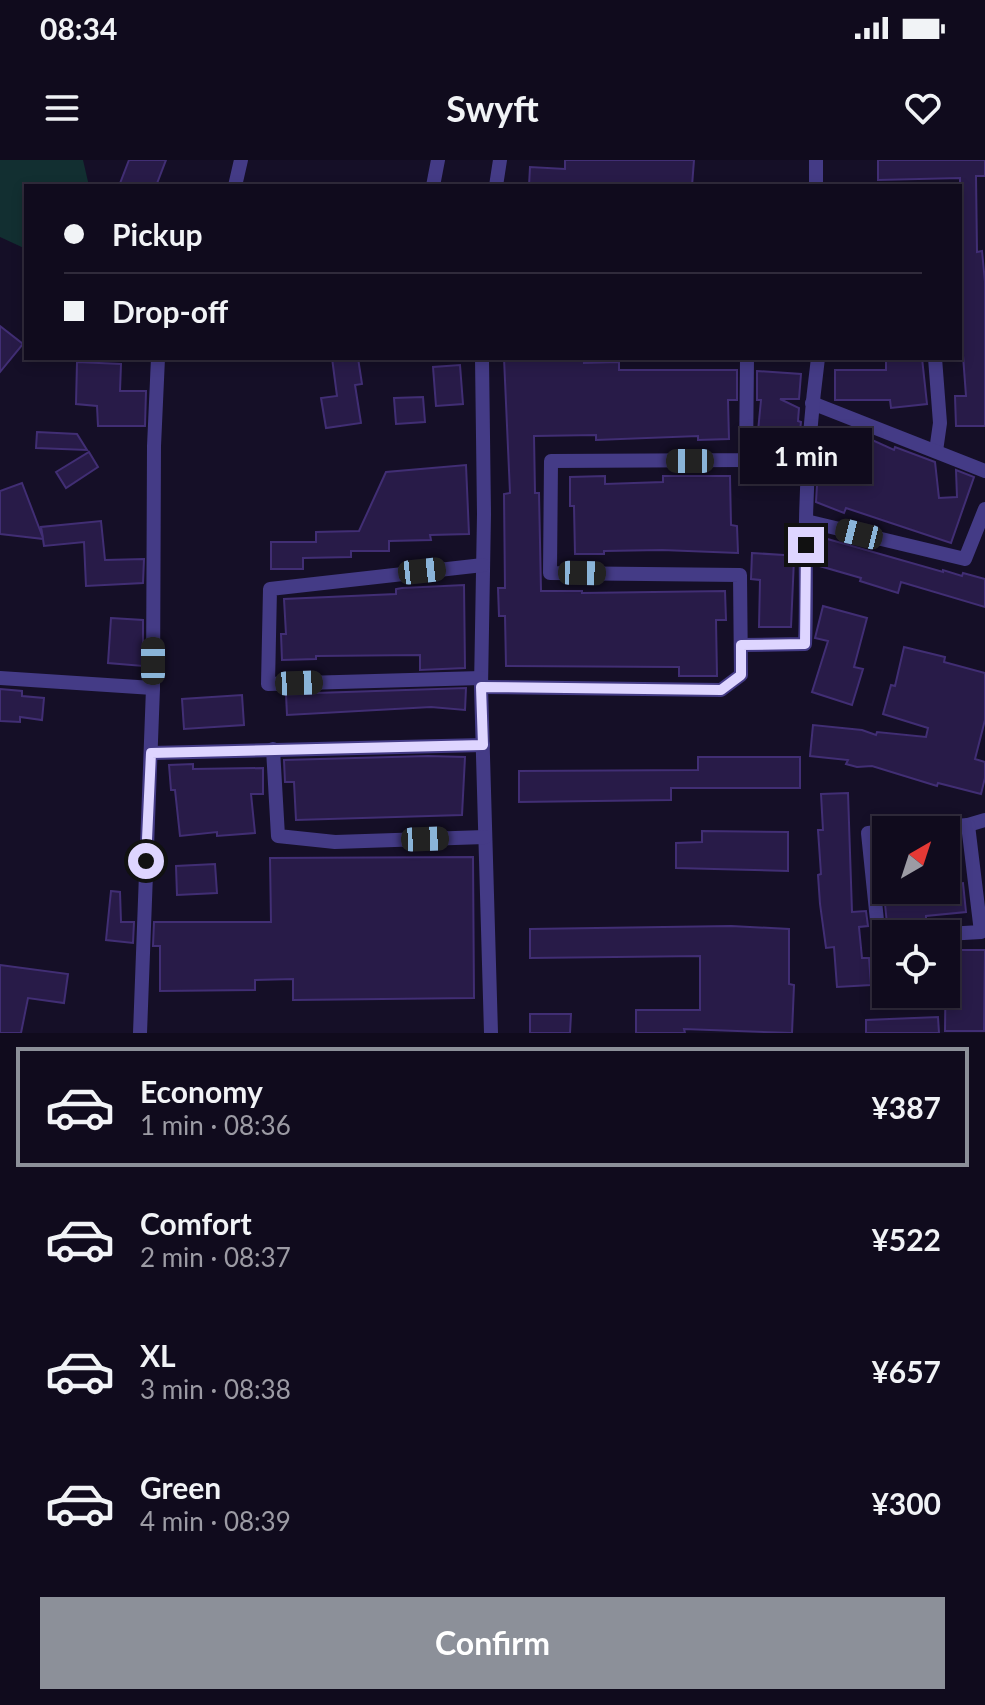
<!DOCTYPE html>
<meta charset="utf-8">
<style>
body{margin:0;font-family:Lato,sans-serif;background:#191426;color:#f1f3f6;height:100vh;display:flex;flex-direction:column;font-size:30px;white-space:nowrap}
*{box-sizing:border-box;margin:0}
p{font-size:26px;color:#9c9ba4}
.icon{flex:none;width:44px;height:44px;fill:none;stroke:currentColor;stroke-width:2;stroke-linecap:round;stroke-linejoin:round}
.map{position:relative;height:873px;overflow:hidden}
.sheet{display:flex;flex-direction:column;background:#100b1d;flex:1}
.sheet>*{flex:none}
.guide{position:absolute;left:24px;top:24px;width:938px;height:176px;border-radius:0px;box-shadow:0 4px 12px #0003,0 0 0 2px #302b3b;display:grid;align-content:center;height:176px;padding:0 40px;background:#100b1d}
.needle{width:52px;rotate:39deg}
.buttons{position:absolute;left:872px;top:656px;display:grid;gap:16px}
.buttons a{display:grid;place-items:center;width:88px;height:88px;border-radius:0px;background:#100b1d;box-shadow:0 4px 12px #0003,0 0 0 2px #302b3b;font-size:40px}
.end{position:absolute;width:36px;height:36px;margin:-18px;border:10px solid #ded5ff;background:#111;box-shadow:0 0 0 4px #111}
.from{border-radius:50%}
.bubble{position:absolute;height:56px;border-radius:0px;background:#100b1d;box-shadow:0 4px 12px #0003,0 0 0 2px #302b3b;font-size:26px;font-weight:700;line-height:56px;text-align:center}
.car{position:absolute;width:24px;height:48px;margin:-24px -12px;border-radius:10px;box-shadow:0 0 6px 2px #0007;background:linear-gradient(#222 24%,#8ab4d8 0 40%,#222 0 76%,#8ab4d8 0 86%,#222 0)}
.guide b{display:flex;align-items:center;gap:28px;height:76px;font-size:30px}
.guide b+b{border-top:2px solid #302b3b}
.guide i{width:20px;height:20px;background:#f1f3f6}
ul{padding:14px 0 0;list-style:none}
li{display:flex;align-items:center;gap:24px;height:120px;margin:0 16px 12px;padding:0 24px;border:4px solid transparent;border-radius:0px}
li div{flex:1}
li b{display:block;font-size:30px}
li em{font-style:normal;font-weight:700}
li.current{border-color:#8c9099}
li>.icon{width:72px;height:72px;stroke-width:1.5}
.cta{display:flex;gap:16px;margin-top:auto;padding:16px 40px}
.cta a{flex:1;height:92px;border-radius:0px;background:#8c9099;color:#fff;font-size:32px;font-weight:700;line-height:92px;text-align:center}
.status{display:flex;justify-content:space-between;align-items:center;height:56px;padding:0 40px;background:#100b1d;direction:ltr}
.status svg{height:22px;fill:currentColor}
header{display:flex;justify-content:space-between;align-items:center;height:104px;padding:0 40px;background:#100b1d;font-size:36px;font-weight:700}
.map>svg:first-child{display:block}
</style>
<div class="status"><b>08:34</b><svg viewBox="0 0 49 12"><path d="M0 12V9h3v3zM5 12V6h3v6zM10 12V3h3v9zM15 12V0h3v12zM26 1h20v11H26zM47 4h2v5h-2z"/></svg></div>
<header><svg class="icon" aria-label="menu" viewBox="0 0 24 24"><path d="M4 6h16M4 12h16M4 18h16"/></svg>Swyft<svg class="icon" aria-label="heart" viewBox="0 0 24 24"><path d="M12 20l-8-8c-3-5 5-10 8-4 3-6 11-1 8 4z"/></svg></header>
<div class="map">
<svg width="985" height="873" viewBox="0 0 985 873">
<rect width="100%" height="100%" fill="#150f27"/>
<polygon fill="#122f31" points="0,0 83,0 89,26 26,26 26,89 0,77"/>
<g fill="#281b48" stroke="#412e74" stroke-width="2">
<polygon points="129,0 166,0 156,26 119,26"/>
<polygon points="565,0 694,0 692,26 529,26 530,7 565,9"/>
<polygon points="878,0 985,0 985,16 976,16 977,92 982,91 985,122 985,266 956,266 955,236 966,236 960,155 960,18 878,20"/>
<polygon points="0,166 23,184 0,212"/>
<polygon points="332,198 358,198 362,224 355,225 361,263 326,268 321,238 337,236"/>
<polygon points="504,198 584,198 584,203 619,202 619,210 737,210 737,240 728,240 729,279 698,280 698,276 596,280 596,275 534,276 535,333 539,333 541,431 582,431 582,433 725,431 726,460 716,460 717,516 679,516 679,507 506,506 505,456 499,456 498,428 505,428 504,334 510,333"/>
<polygon points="886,198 922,198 927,244 891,248 890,240 835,240 835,210 886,210"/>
<polygon points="77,202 121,204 120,231 146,231 145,266 98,266 97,246 76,244"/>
<polygon points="460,205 463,244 436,246 433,207"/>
<polygon points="757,211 801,214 799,239 780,239 799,248 798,261 801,262 797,297 756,292 761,240 757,240"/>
<polygon points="423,237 425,262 396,264 394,238"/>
<polygon points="850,270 894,290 895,287 935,302 939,338 957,337 956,310 974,317 951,383 846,348 844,353 816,342 817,325 823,311 831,314"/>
<polygon points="37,272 77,274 87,290 36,288"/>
<polygon points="89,292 98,307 66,328 56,312"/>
<polygon points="466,305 469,374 430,375 431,380 389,381 389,391 351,391 351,397 303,398 303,409 271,409 271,382 316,382 316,372 359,371 386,312"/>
<polygon points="605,316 605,324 663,322 663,316 730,316 731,365 737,366 738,393 662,390 604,391 604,394 575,394 574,346 570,346 570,317"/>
<polygon points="22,323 43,378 41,367 101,361 105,400 144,399 143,423 86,426 84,382 44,386 43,379 0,374 0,331"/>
<polygon points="824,378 943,412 943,410 962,416 963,413 985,419 985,447 901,422 898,433 860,421 861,418 816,405"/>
<polygon points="752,393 784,395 794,399 791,467 759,467 760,420 751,419"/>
<polygon points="464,425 465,508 420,510 420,495 316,496 316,499 282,500 281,474 286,474 284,439 396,434 396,429 402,428"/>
<polygon points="823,446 867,458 854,507 863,509 852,545 812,532 828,481 815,478"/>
<polygon points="111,458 143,460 143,506 108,503"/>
<polygon points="904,487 945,497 944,502 985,513 985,560 975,599 985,602 985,618 981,634 938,623 937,626 872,606 857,607 846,604 848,600 810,596 813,565 862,570 876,575 877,572 926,577 928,568 883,554 891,525 895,526"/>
<polygon points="466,528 465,550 431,547 287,555 286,534"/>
<polygon points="0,529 22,531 22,536 44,538 42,560 20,557 20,562 0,561"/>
<polygon points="242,535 244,565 184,569 182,539"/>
<polygon points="428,596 465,597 462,655 296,660 294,622 285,622 284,600"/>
<polygon points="698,597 800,597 800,628 671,628 671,640 519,642 519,611 698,610"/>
<polygon points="193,604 193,609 263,608 263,634 251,634 255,673 217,676 217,672 180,676 175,630 171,630 169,605"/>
<polygon points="848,633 852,752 866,751 868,766 859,767 862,798 869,798 871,825 837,827 834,787 826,788 820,744 818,715 821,714 818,670 823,670 821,634"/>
<polygon points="702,671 788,672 788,711 676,708 676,683 702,682"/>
<polygon points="473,697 474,838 293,840 293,819 255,820 255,830 160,831 160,786 153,786 154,762 271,762 270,698"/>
<polygon points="215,704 217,733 177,735 176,706"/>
<polygon points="963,723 966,752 926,756 926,760 887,764 884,734 946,730 946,725"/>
<polygon points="111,731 120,732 121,762 134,762 133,783 106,780"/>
<polygon points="731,766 789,769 789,824 794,825 792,873 684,869 685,873 636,873 636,850 700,850 700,796 530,798 530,769"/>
<polygon points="946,790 985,790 984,871 945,871"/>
<polygon points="0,805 68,814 64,843 28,838 21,873 0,873"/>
<polygon points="530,854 571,854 570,873 530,873"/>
<polygon points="938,857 939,873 866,873 866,860"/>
</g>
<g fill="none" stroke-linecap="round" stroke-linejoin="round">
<g stroke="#443b86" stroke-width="14">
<polyline points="816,0 816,26"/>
<polyline points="235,26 241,0"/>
<polyline points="433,26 438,0"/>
<polyline points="496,26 500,0"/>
<polyline points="482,198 484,354 481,527 491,873"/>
<polyline points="935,198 940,263 936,291"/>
<polyline points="812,243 985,311"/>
<polyline points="806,361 965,399 985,349"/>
<path d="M741,485L805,484C807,443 805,401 806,360C807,306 811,251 818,198"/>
<polyline points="0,518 153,528"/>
<polyline points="481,518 268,524 270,429 483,405"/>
<polyline points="481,527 721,530 741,515 740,415 550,413 551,301 746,300 747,198"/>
<polyline points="273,589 278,676 335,682 485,677"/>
<polyline points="151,593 483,585"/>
<polyline points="968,665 985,660"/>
<polyline points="902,670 968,665 981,772 946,774"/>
<polyline points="886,671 868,673 879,780 886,779"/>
<polyline points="140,873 153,528 154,286 158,198"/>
</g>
</g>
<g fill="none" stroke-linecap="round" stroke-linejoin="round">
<polyline stroke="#ded5ff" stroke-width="10" points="146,701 151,593 483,585 481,527 721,530 741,515 741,485 805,484 806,385"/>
</g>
</svg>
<div class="buttons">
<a><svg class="needle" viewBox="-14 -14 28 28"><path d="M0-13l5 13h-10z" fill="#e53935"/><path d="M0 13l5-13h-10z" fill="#9c9ba4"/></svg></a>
<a><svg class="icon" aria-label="locate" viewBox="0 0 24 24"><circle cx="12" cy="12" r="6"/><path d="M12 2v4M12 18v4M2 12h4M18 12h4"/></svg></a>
</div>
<i class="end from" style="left:146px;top:701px"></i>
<i class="end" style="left:806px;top:385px"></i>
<div class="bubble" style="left:740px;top:268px;width:132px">1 min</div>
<i class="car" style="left:690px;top:301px;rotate:270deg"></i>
<i class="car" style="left:859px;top:374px;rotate:284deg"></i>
<i class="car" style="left:422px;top:411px;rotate:84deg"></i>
<i class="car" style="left:582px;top:413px;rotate:91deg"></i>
<i class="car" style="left:153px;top:501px;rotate:0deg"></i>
<i class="car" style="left:299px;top:523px;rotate:88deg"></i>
<i class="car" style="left:425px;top:679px;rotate:88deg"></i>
<div class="guide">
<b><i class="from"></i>Pickup</b>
<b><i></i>Drop-off</b>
</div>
</div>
<section class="sheet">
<ul>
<li class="current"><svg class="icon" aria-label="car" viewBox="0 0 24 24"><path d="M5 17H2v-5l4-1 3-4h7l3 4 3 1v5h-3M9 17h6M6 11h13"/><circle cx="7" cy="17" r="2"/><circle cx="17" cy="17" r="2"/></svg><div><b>Economy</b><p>1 min · 08:36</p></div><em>¥387</em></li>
<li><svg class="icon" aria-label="car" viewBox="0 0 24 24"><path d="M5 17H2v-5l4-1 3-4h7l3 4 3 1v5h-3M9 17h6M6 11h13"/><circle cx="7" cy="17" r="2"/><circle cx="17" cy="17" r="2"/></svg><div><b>Comfort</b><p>2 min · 08:37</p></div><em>¥522</em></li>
<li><svg class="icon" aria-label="car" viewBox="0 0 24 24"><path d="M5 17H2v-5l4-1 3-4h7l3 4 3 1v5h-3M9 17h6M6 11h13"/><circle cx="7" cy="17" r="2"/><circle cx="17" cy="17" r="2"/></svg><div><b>XL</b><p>3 min · 08:38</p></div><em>¥657</em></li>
<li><svg class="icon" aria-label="car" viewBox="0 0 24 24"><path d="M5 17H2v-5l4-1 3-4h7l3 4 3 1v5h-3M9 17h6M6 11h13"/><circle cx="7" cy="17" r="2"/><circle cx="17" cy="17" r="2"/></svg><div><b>Green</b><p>4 min · 08:39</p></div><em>¥300</em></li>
</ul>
<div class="cta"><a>Confirm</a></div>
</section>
